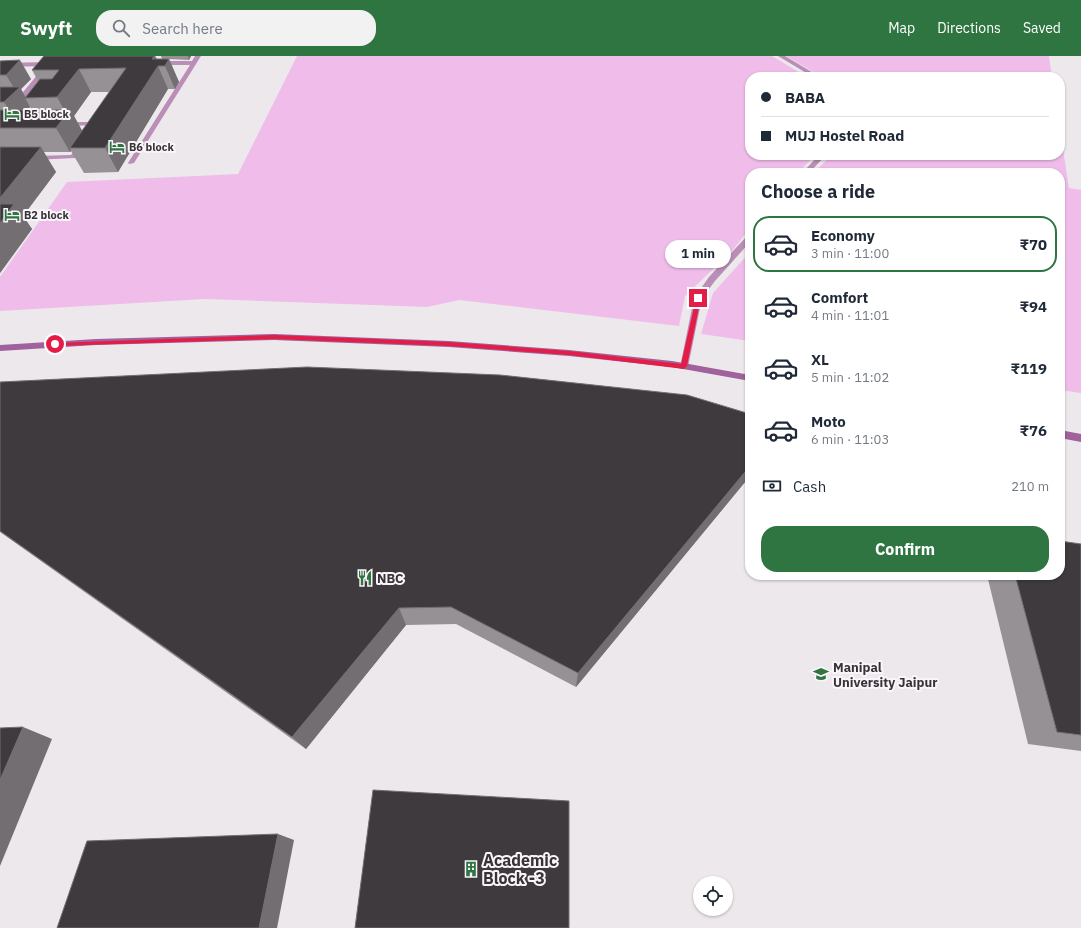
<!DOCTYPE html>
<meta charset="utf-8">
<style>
body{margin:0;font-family:"IBM Plex Sans",sans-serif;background:#f2f2f3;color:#1f2937;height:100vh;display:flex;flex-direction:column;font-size:15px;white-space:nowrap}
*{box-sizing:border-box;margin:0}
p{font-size:13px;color:#747a83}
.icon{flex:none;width:22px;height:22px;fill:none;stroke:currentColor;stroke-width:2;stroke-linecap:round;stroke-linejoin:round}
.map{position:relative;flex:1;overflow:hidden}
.panel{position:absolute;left:745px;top:112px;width:320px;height:412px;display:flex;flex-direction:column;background:#fff;border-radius:16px;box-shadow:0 1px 3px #0004}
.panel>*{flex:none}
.guide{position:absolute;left:745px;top:16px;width:320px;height:88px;border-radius:16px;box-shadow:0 1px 3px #0004;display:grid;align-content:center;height:88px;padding:0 16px;background:#fff}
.buttons{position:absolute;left:693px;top:820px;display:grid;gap:8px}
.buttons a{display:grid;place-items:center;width:40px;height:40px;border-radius:50%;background:#fff;box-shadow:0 1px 3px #0004;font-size:20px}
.end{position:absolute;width:18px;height:18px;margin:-9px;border:5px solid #e11d48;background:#fff;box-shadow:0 0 0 2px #fff}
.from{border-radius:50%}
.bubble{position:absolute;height:28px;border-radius:14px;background:#fff;box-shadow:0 1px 3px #0004;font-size:13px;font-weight:700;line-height:28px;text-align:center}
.guide b{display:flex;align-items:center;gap:14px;height:38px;font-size:15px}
.guide b+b{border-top:1px solid #e0e1e3}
.guide i{width:10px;height:10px;background:#1f2937}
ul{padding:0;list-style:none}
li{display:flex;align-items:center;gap:12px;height:56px;margin:0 8px 6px;padding:0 8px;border:2px solid transparent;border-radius:16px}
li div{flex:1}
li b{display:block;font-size:15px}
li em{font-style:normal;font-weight:700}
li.selected{border-color:#2f7541}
li>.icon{width:36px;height:36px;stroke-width:1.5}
h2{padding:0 16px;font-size:18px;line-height:48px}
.pay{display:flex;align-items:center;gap:10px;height:44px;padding:0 16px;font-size:15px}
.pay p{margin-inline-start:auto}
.cta{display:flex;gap:8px;margin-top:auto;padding:8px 16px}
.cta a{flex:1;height:46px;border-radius:16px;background:#2f7541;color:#fff;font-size:16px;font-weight:700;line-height:46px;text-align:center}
header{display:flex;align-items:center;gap:24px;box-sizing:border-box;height:56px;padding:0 20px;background:#2f7541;color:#fff}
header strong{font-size:19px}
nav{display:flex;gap:22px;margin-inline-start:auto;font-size:14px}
.search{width:280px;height:36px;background:#f2f2f3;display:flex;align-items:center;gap:10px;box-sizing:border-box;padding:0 14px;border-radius:16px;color:#747a83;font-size:15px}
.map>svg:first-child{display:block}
</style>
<header>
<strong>Swyft</strong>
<div class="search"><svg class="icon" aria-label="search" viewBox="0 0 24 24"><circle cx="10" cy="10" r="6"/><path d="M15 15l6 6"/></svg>Search here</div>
<nav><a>Map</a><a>Directions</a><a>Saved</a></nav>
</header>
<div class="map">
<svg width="1081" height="872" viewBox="0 0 1081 872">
<rect width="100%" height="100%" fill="#ede8ec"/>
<g fill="#f0bdeb">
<polygon points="297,0 772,0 807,21 750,21 750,99 815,99 798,117 750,117 750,172 732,195 685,240 679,270 459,244 427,251 205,243 0,255 0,221 67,126 238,118"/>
<polygon points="786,0 1049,0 1052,21 822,21"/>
<polygon points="1060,73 1069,132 1081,134 1081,337 1060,334 1060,117 813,117 832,99 1060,99"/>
<polygon points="750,196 750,285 701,278 713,237"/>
</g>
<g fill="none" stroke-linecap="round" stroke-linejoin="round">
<g fill="#ba8eb6" fill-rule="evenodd">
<polygon points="778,0 785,0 820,21 813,21"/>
<polygon points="819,99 826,99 809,117 802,117"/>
<polygon points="747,180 750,180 750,186 715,225 702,242 688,311 687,313 681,313 680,311 694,242 709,221"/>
</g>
<g fill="#ba8eb6" fill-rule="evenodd">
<polygon points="195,0 201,0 134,107 129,108 128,107 190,9 158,9 155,7 158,5 192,5"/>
<polygon points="0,7 50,6 53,8 50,10 0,11"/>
<polygon points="43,12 48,13 26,40 31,41 31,43 19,43 19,41"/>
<polygon points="96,66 99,68 98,69 66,70 63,68 66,66"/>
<polygon points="81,88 84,90 75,102 33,104 30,102 33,100 71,99 79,89"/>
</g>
<g fill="#a0619c" fill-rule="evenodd">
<polygon points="274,278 449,285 569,294 672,305 750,319 750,325 672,311 569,300 449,291 274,284 96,289 0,295 0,289 96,283"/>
<polygon points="1060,374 1081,378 1081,386 1060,382"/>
</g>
</g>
<g fill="#969195" fill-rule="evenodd">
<path d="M44,0H155L157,3H162L161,0H191L189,4L169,3L179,26L175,33H168L118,116L84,117L71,95L70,96H43L56,116L23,160L32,173L0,217V5L31,23L21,33L25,41L38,25L32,14ZM91,36H109L82,75L74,60ZM30,51L32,54H27Z"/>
<polygon points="0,326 750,358 750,420 576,631 456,568 406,569 306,693 0,476"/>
<polygon points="1081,488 1081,695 1028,688 987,519 1060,519"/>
</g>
<g fill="#726e72">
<polygon points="154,0 155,0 160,10 158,10 168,33 118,116 105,92"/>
<polygon points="188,0 191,0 189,4"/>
<polygon points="169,3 179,26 175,33 165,10"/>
<polygon points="20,4 31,23 21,33 26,42 25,42 30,51 16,65 4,46 16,35 6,19"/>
<polygon points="79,13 91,36 74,60 84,78 70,92 71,95 70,96 56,72 67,59 57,41"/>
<polygon points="41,91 56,116 23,160 32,173 0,217 0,142"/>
<polygon points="750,410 750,420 576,631 578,617"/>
<polygon points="399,552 406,569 306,693 292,681"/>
<polygon points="23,671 52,683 0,810 0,724"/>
<polygon points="278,778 294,784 277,872 259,872"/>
</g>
<g fill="#3e3a3e" stroke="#726e72">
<polygon points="44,0 154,0 152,3 169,3 165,10 158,10 105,92 70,92 126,12 79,13 57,41 25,42 40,23 52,23 59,14 32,14"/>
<polygon points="20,4 6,19 0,19 0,5"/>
<polygon points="0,31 20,31 4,46 0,46"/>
<polygon points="0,54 70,54 56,72 0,72"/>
<polygon points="0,91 41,91 0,142"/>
<polygon points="0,148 14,148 0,167"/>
<polygon points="307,311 500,319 687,339 750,358 750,410 578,617 451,551 399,552 292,681 0,475 0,326"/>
<polygon points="1060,485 1081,488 1081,679 1057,676 1015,519 1060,519"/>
<polygon points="23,671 0,724 0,672"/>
<polygon points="373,734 569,745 569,872 355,872"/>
<polygon points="278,778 259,872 57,872 87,785"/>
</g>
<polygon fill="#e11d48" points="698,240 701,242 687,310 684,313 569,299 449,290 274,283 55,290 52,288 55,287 274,279 449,286 569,295 681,308 696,242"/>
<defs>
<g id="hotel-bare" transform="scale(1.2)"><path d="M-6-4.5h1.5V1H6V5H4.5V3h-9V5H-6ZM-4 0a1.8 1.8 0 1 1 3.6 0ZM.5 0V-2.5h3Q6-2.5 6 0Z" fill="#2f7541" stroke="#faf5fa" stroke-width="2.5" paint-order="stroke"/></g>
<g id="restaurant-bare" transform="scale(1.2)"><path d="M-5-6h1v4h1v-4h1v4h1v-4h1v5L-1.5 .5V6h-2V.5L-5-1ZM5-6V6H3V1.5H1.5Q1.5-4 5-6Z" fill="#2f7541" stroke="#faf5fa" stroke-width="2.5" paint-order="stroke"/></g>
<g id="university-bare" transform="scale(1.2)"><path d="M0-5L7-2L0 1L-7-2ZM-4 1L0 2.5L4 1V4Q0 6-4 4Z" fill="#2f7541" stroke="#faf5fa" stroke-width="2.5" paint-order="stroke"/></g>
<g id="building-bare" transform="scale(1.2)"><path d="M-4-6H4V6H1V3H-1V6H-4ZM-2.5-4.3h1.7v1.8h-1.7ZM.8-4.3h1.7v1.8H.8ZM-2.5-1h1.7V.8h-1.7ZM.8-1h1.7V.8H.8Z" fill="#2f7541" stroke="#faf5fa" stroke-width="2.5" paint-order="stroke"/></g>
</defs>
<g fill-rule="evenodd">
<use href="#hotel-bare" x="12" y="58"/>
<use href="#hotel-bare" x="117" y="91"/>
<use href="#hotel-bare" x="12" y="159"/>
<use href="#restaurant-bare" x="365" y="522"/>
<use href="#university-bare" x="821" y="618"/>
<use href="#building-bare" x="471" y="813"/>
</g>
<g text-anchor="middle" stroke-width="4" stroke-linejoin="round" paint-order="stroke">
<g font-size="11" font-weight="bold" fill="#363436" stroke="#faf5fa" text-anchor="start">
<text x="24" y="62">B5 block</text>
<text x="129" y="95">B6 block</text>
<text x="24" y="163">B2 block</text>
</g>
<g font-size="13" font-weight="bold" fill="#363436" stroke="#faf5fa" text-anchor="start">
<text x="377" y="527">NBC</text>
<text x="833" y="616">Manipal<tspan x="833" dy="15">University Jaipur</tspan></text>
</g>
<g font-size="16" font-weight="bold" fill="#363436" stroke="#faf5fa" text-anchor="start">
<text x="483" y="810">Academic<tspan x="483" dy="18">Block -3</tspan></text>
</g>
</g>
</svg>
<div class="buttons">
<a><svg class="icon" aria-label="locate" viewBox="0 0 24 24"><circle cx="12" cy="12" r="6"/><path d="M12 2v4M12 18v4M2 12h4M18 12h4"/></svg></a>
</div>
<i class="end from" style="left:55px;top:288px"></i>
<i class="end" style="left:698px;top:242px"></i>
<div class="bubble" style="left:665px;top:184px;width:66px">1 min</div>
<div class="guide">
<b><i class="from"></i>BABA</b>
<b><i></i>MUJ Hostel Road</b>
</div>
<section class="panel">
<h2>Choose a ride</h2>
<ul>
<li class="selected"><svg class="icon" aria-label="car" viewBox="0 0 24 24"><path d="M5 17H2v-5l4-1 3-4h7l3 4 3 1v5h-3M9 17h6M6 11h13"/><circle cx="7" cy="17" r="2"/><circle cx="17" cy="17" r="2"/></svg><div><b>Economy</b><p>3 min · 11:00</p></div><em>₹70</em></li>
<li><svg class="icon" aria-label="car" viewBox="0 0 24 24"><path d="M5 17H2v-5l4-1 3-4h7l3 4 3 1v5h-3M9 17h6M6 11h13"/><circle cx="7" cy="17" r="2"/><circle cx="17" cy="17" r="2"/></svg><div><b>Comfort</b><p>4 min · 11:01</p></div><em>₹94</em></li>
<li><svg class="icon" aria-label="car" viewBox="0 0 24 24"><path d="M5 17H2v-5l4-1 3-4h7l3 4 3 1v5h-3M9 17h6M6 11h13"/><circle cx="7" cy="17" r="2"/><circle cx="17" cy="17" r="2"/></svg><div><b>XL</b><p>5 min · 11:02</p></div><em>₹119</em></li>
<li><svg class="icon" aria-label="car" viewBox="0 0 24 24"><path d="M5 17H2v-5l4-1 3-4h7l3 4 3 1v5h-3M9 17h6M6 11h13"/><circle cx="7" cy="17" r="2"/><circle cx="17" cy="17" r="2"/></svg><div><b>Moto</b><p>6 min · 11:03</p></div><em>₹76</em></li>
</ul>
<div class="pay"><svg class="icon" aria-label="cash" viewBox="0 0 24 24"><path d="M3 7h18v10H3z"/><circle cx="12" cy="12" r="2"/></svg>Cash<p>210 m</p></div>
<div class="cta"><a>Confirm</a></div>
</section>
</div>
